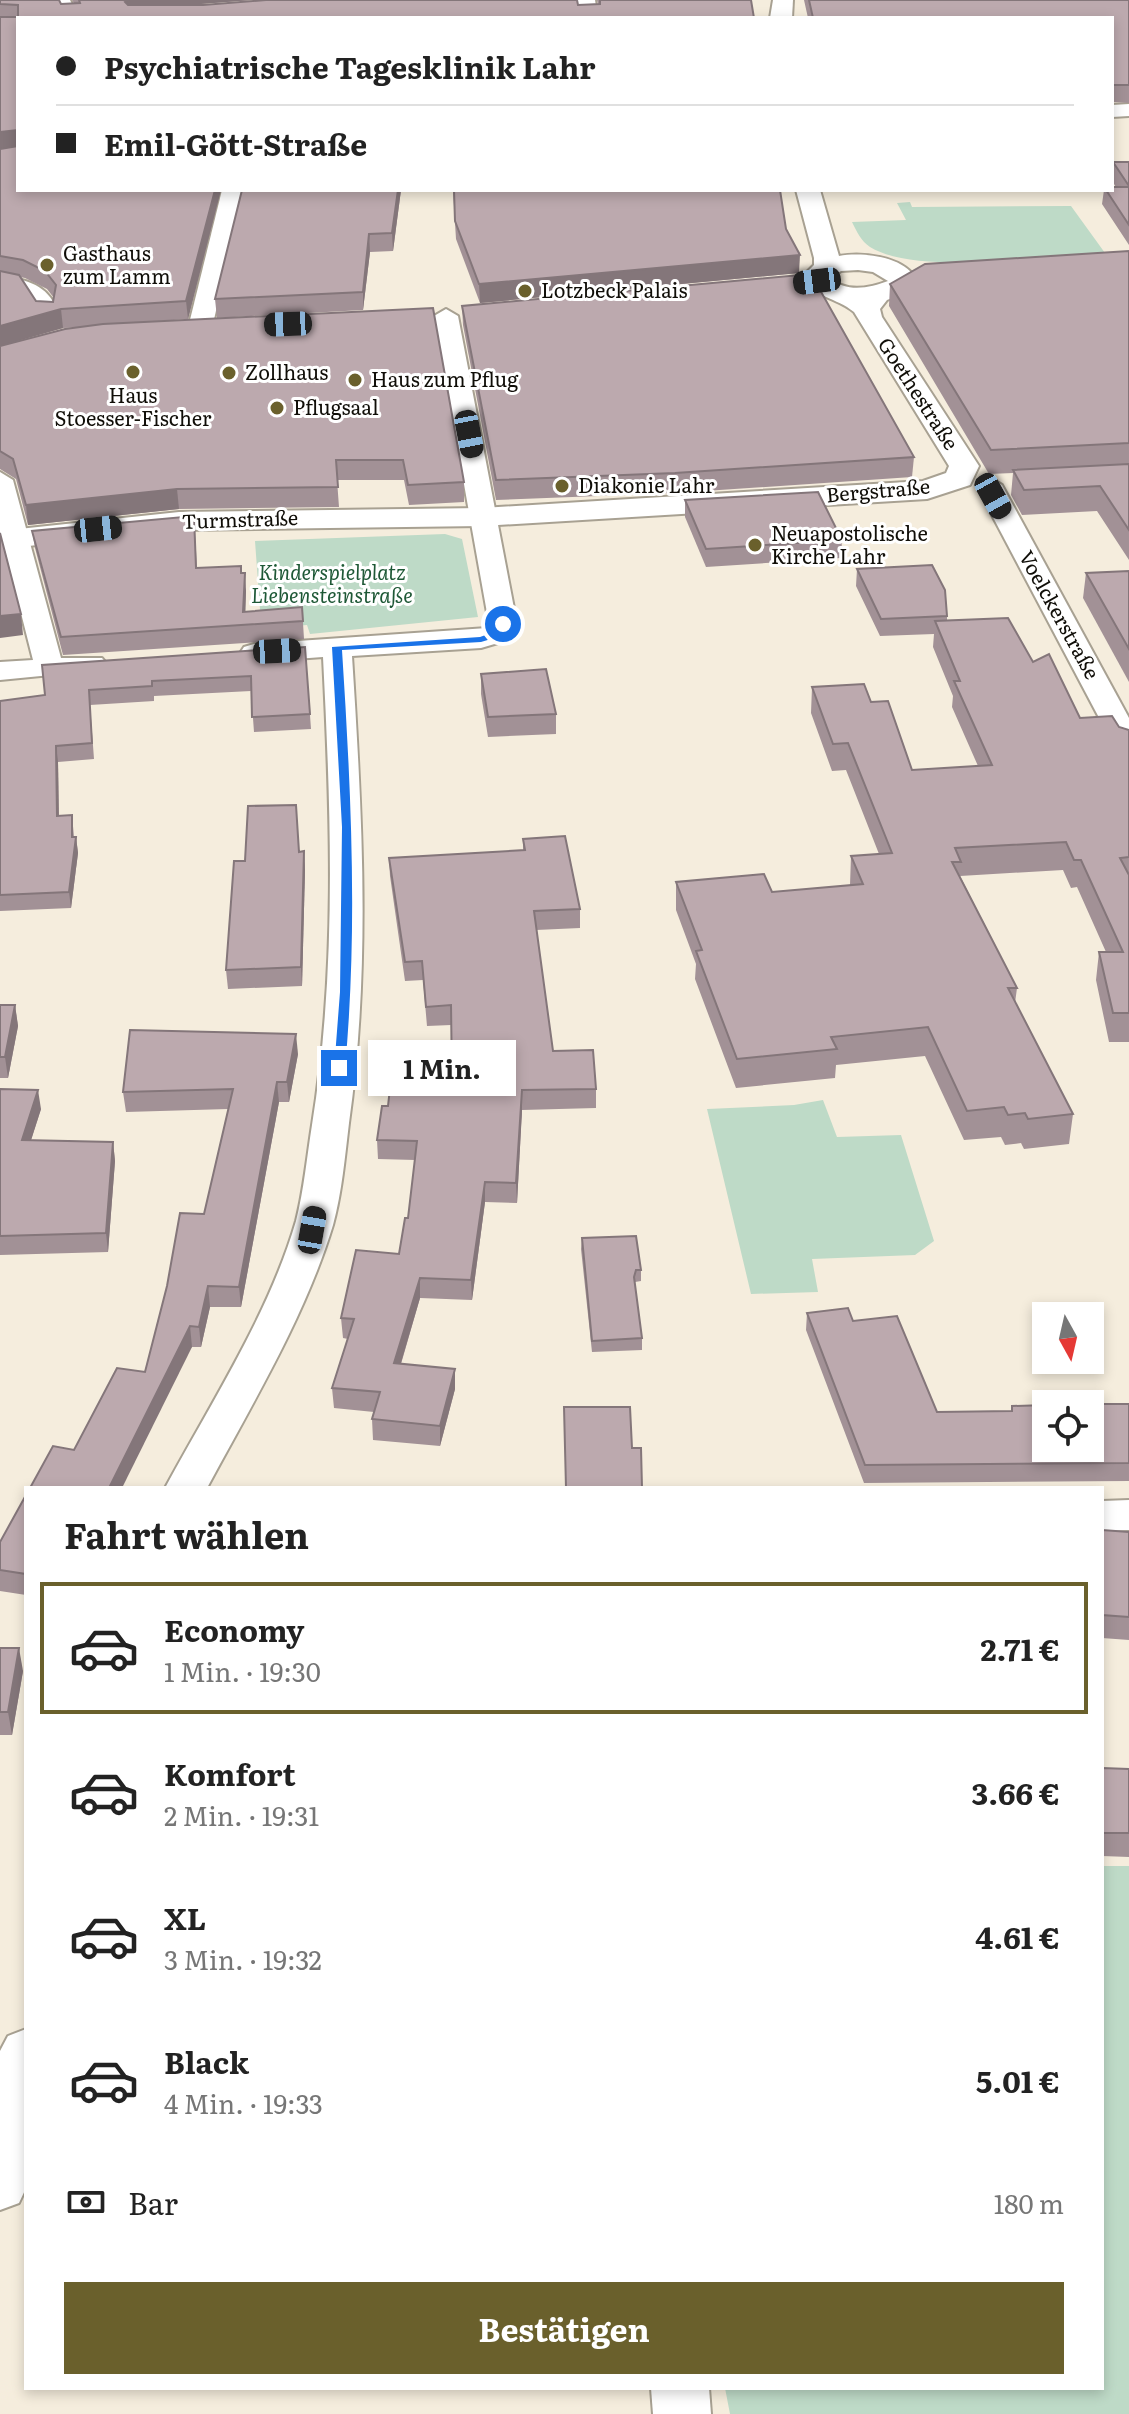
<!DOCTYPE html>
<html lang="de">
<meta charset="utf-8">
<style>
body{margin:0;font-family:Literata,serif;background:#f2f2f2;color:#222;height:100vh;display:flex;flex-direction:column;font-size:30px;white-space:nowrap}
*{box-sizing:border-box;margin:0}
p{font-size:26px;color:#767676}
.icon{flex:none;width:44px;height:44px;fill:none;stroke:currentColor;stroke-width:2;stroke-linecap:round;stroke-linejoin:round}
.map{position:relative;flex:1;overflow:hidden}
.details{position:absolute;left:24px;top:1486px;width:1080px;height:904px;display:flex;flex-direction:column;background:#fff;border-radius:0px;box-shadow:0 4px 12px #0003}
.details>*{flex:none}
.guide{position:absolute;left:16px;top:16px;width:1098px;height:176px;border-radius:0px;box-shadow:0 4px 12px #0003;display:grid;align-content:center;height:176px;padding:0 40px;background:#fff}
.needle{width:52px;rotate:172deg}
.controls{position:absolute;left:1032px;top:1302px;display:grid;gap:16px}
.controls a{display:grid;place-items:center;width:72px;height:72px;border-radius:0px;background:#fff;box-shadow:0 4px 12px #0003;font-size:40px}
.end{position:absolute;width:36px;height:36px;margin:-18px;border:10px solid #1a73e8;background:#fff;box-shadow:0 0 0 4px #fff}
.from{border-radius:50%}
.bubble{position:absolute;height:56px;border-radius:0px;background:#fff;box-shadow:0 4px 12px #0003;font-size:26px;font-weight:700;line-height:56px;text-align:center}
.car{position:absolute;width:24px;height:48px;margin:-24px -12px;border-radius:10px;box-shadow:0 0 6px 2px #0007;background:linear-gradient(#222 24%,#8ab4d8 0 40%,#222 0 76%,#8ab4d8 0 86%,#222 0)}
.guide b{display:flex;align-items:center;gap:28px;height:76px;font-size:30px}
.guide b+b{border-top:2px solid #e0e0e0}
.guide i{width:20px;height:20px;background:#222}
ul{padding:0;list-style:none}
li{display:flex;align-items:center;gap:24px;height:132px;margin:0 16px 12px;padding:0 24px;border:4px solid transparent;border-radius:0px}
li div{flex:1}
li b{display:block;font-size:30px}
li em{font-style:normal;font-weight:700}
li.active{border-color:#6a602c}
li>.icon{width:72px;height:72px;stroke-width:1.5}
h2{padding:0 40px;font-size:36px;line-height:96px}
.pay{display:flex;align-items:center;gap:20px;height:88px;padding:0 40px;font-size:30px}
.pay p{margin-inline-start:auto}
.primary-button{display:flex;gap:16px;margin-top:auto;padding:16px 40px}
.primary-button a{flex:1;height:92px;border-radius:0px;background:#6a602c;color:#fff;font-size:32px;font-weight:700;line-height:92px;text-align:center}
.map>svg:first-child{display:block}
</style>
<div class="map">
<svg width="1129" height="2414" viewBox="0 0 1129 2414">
<rect width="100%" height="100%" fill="#f5eddd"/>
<g fill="#bedac7">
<path d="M910,202L912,207L1071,206L1105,253C1048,256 917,276 870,247C861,241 857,232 852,222L906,220L897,203Z"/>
<polygon points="445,534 462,539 478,617 310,634 307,625 282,627 262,637 255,541"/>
<polygon points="823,1100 837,1137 901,1135 934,1241 915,1255 812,1259 818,1292 751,1294 707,1109 794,1105"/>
<polygon points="1102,1866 1129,1866 1129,2414 730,2414 725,2388 1102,2388"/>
</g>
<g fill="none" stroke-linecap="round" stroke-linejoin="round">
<g stroke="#a8a192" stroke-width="4">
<g id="pedestrian">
<polygon points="56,0 70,0 79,18 65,18"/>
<path d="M0,276C23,279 44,283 55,305L53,318H41C31,294 28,289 0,286Z"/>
</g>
</g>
<g stroke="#a8a192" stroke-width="4">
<g id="minor">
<polygon points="577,0 595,0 598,18 580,18"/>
<polygon points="1129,104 1129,116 1112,117 1112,105"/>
<polygon points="222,190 244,190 212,328 200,335 188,328"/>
<path d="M446,309L458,316L517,624L508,640L481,648L352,656C362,812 371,967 349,1123C345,1156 342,1192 333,1225C305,1317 252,1404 207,1488H165C211,1403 269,1314 296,1221C304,1190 307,1156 312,1125C337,970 331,814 323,657L254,662L244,659L240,653L244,647L254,644L487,628L489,624L434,316Z"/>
<polygon points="0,472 13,480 61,658 102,658 107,664 102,670 0,680 0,662 33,660 0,531"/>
<polygon points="989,477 1002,485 1129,718 1129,755 1118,752 1114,746 976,485"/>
<polygon points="1129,1500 1129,1530 1102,1531 1102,1501"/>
<polygon points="26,2029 26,2188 19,2203 0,2210 0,2051 8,2036"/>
<polygon points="651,2388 709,2388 711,2414 653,2414"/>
</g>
</g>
<g stroke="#a8a192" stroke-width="4">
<g id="tertiary">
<polygon points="773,0 793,0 792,18 770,18"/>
<path d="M796,190H820L839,256C862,252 901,256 915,277L910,291L887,300L880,309L882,317L979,466L970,485L927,499L482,526L179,530L0,549V531L179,512L482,508L923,481L946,473L949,466L854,312C836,297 815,299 803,276L814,265V258ZM858,270L873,272L888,281C870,288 846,293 830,278L841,271Z"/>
</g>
</g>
<use href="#pedestrian" fill="#fff" fill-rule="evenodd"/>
<use href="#minor" fill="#fff" fill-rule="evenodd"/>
<use href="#tertiary" fill="#fff" fill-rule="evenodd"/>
</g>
<g fill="#a29196" fill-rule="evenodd">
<path d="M0,0L61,4L74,3L72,0H252L183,5H578L598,4L597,0H751L754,18H18V190H221L188,319L145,322L464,482V502L409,505L404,480H337L339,507L179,509L28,525L16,479L0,469V346L85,327L63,328L0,346ZM20,277L25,278L47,289L54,298L53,302L36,301Z"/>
<polygon points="804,0 1129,0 1129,103 1112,102 1112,18 808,18"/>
<polygon points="1113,162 1129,162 1129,245 1102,204 1104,190 1112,190 1116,187 1112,181"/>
<polygon points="242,190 401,190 393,251 370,252 363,310 217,318 215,299"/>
<polygon points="453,190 786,229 799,273 480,303 456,239"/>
<polygon points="1129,251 1129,560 1097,511 1022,515 1011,495 1013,473 989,474 889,306 890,284"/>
<polygon points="462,306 914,457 912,477 675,493 496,500 463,325"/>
<polygon points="685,500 842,540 841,558 706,567 685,517"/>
<polygon points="194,516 197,568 241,573 246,591 245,612 302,607 304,639 63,655 35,548 32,531"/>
<polygon points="857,569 947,616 947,621 1033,662 1080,718 1129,730 1129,1042 1109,1042 1096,980 1099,952 1106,952 1077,887 1071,888 1063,870 960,876 1017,988 1015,1003 1073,1114 1069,1144 1024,1149 1021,1143 1005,1145 1001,1137 964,1140 925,1056 836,1065 835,1078 736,1088 695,979 696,964 676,910 676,882 772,892 850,885 851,856 879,854 846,770 832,771 811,713 812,687 871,702 912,770 978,766 952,707 953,696 933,647 934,634 880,636 856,586"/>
<polygon points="1129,571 1129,682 1083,598 1086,573"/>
<polygon points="305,647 311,729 254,732 251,691 154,696 154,701 90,705 94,759 58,762 59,815 72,815 74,837 76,837 78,853 71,908 0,911 0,701 45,695"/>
<polygon points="481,674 556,714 556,734 488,737 481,694"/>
<polygon points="523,839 580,909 580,928 536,930 553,1051 596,1089 596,1108 522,1110 517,1203 485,1202 472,1300 420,1298 401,1364 455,1369 455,1389 440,1446 373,1440 372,1419 374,1412 334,1408 332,1388 348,1339 343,1338 341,1318 399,1254 408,1218 415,1160 378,1159 377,1140 388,1106 452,1080 451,1025 427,1026 423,980 405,981 390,876 389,858 523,850"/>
<polygon points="304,851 305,870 302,986 228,989 226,970 245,861"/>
<polygon points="0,1005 15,1005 18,1026 8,1078 0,1078"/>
<polygon points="298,1054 289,1102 279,1102 241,1307 210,1307 201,1347 192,1347 74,1450 145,1372 204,1214 228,1109 126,1112 123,1092"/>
<polygon points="0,1089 41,1109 31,1140 113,1142 115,1161 108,1252 0,1255"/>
<polygon points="582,1238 641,1270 641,1281 635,1282 635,1284 642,1338 642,1350 592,1352 581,1249"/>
<polygon points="807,1313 853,1321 937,1412 1011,1411 1012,1406 1129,1404 1129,1481 864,1483 806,1330"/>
<polygon points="26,1495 26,1595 0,1591 0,1542"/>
<polygon points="1102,1530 1129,1532 1129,1640 1102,1638"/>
<polygon points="0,1648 23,1671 12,1735 0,1735"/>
<polygon points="1102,1768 1129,1769 1129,1857 1102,1856"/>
</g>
<g fill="#84767a">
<polygon points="128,0 252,0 138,9 126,18 125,2"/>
<polygon points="18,130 18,147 0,150 0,132"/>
<polygon points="215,190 221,190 188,319 186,301"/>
<polygon points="398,190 401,190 393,251 392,233"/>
<polygon points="369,234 370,252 363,310 363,292"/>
<polygon points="800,255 799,273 480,303 479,284"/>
<polygon points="61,309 63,328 0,346 0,326"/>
<polygon points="177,489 179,509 28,525 26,505"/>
<polygon points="245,573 246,591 245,625 243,612"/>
<polygon points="21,614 23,635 0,638 0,616"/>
<polygon points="56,746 58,762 59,831 57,816"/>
<polygon points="76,837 78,853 71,908 69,892"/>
<polygon points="304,851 305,870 302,986 301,967"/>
<polygon points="15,1005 18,1026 8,1078 5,1057"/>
<polygon points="296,1034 298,1054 289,1102 287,1082"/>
<polygon points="277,1082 279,1102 241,1307 239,1287"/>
<polygon points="38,1090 41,1109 25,1159 22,1140"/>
<polygon points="522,1090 522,1110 517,1203 516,1183"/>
<polygon points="113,1142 115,1161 108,1252 106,1233"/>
<polygon points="485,1182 485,1202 472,1300 471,1280"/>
<polygon points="420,1278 420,1298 395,1383 394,1363"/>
<polygon points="208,1286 210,1307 201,1347 199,1327"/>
<polygon points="190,1326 192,1347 122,1488 109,1488"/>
<polygon points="455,1369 455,1389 440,1446 440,1426"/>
<polygon points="19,1648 23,1671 12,1735 8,1712"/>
</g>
<g fill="#bca9ae" stroke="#84767a" stroke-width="2">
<polygon points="0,0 59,0 61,4 80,3 79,0 128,0 125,2 128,5 203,5 266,0 577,0 578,5 600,4 600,0 751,0 754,18 18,18 18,130 0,132 0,17 18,17 18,5 0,4"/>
<polygon points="809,0 1129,0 1129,85 1112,85 1112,18 813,18"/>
<polygon points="18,146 18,190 215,190 186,301 61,309 0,326 0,271 19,275 36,301 53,302 56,285 45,271 23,260 0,256 0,149"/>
<polygon points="1113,162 1129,162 1129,186"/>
<polygon points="1112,187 1129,187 1129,225 1106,190 1112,190"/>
<polygon points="242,190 398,190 392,233 369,234 363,292 215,299"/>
<polygon points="454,190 780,190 786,229 800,255 479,284 455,221"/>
<polygon points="1129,251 1129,443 991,450 890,284 925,264"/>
<polygon points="811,274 914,457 675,473 496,480 462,306"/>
<polygon points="433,308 464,482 408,485 403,460 336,460 338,487 177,489 26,505 13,459 0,451 0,346 65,329 103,324"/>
<polygon points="1129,464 1129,530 1100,486 1024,490 1013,470"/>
<polygon points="818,492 842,540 706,549 685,500"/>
<polygon points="194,516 196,568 241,566 241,573 245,573 243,612 302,607 303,621 61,637 32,531"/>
<polygon points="0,533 21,614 0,616"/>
<polygon points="932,565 945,590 947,616 881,619 857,569"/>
<polygon points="1129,571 1129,649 1086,573"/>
<polygon points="1008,618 1033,662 1049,654 1080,718 1112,716 1119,727 1129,730 1129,857 1120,858 1129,875 1129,1013 1113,1013 1099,952 1123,952 1081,860 1074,860 1066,842 955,848 961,862 952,862 1017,988 1008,988 1073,1114 1028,1119 1025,1113 1008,1115 1004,1107 967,1111 928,1027 831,1037 837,1049 737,1059 696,951 702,950 676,882 764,874 772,892 863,884 851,856 892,853 848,743 833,744 812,687 864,684 871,702 888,701 912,770 992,765 954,681 960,681 935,621"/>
<polygon points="305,647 310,714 252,717 251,676 152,681 152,686 89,690 92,743 56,746 57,816 72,815 72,837 76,837 69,892 0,895 0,701 45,695 42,665"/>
<polygon points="546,669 556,714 488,717 481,674"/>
<polygon points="296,805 299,852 304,851 301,967 226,970 234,861 245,861 248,806"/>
<polygon points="565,836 580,909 534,911 553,1051 593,1050 596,1089 522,1090 516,1183 485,1182 471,1280 420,1278 394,1363 455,1369 440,1426 372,1419 380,1392 332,1388 354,1319 341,1318 356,1250 399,1254 405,1218 408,1218 417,1141 377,1140 382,1106 388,1106 391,1079 452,1080 451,1005 426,1007 422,961 405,962 389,858 525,850 523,839"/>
<polygon points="0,1005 15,1005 5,1057 0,1057"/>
<polygon points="130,1030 296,1034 287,1082 277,1082 239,1287 208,1286 199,1327 190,1326 109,1488 30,1488 53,1446 74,1450 117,1368 145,1372 167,1286 180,1213 204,1214 233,1089 123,1092"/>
<polygon points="0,1089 38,1090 22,1140 113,1142 106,1233 0,1236"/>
<polygon points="636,1236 641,1270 636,1270 634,1277 642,1338 592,1341 582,1238"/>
<polygon points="848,1308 853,1321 897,1316 937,1412 1012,1411 1012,1406 1046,1405 1046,1448 1090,1448 1090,1404 1129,1404 1129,1463 865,1465 807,1313"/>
<polygon points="564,1407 630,1407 632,1448 641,1448 642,1488 566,1488"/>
<polygon points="26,1495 26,1574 0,1570 0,1542"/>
<polygon points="1102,1530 1129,1532 1129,1617 1102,1615"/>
<polygon points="0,1648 19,1648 8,1712 0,1712"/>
<polygon points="1102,1768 1129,1769 1129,1833 1102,1833"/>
</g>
<path fill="#1a73e8" d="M503,621L507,624L501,636L481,642L342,650C351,790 358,928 345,1068L334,1070L340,992L342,827L332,647L480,637L494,632Z"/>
<g fill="#6a602c" stroke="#fff" stroke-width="3">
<circle cx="47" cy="265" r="8"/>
<circle cx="525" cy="291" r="8"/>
<circle cx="133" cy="372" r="8"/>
<circle cx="229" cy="373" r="8"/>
<circle cx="355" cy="380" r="8"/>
<circle cx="277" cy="408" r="8"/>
<circle cx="562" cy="486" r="8"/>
<circle cx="755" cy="545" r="8"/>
</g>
<g text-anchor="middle" stroke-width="6" stroke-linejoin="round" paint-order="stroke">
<g font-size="20" fill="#100e08" stroke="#fff" text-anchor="start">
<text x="63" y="261">Gasthaus<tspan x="63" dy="23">zum Lamm</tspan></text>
<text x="541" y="298">Lotzbeck Palais</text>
<text x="245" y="380">Zollhaus</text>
<text x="371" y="387">Haus zum Pflug</text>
<text x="133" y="403" text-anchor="middle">Haus<tspan x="133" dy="23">Stoesser-Fischer</tspan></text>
<text x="293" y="415">Pflugsaal</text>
<text x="578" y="493">Diakonie Lahr</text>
<text x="771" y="541">Neuapostolische<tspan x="771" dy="23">Kirche Lahr</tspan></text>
</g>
<g font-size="20" fill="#100e08" stroke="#fff">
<text transform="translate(918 394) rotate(57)" y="7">Goethestraße</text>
<text transform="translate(878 491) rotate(-5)" y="7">Bergstraße</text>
<text transform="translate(240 520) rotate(-2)" y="7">Turmstraße</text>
<text transform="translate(1059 615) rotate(61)" y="7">Voelckerstraße</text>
</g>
<g font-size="20" font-style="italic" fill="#1e5836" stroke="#fff">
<text x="332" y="580">Kinderspielplatz<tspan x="332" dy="23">Liebensteinstraße</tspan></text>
</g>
</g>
</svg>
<div class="controls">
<a><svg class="needle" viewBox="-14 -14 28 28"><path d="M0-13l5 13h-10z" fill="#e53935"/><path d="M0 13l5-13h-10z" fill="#767676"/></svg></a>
<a><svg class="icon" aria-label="locate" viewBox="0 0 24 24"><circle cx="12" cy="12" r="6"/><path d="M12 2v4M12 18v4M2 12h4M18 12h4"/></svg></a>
</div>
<i class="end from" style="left:503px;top:624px"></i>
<i class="end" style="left:339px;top:1068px"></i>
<div class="bubble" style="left:368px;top:1040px;width:148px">1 Min.</div>
<i class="car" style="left:817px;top:281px;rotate:263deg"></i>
<i class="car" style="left:288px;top:324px;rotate:268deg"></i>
<i class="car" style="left:469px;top:434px;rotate:169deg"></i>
<i class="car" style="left:993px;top:496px;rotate:151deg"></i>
<i class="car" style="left:98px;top:529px;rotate:84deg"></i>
<i class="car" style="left:277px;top:651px;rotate:87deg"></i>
<i class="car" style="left:312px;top:1230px;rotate:10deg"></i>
<div class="guide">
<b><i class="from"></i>Psychiatrische Tagesklinik Lahr</b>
<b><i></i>Emil-Gött-Straße</b>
</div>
<section class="details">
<h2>Fahrt wählen</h2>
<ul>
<li class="active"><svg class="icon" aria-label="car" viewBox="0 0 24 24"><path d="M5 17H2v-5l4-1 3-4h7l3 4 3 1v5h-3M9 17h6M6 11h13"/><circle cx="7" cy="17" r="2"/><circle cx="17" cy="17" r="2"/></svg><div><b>Economy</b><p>1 Min. · 19:30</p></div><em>2.71 €</em></li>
<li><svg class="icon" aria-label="car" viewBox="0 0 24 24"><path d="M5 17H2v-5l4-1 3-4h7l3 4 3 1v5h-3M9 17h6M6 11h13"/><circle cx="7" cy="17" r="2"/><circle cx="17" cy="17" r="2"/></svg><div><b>Komfort</b><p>2 Min. · 19:31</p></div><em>3.66 €</em></li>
<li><svg class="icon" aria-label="car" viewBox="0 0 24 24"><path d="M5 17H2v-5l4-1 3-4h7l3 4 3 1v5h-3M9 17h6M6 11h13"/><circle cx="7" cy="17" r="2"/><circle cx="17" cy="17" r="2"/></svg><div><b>XL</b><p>3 Min. · 19:32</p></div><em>4.61 €</em></li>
<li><svg class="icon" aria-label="car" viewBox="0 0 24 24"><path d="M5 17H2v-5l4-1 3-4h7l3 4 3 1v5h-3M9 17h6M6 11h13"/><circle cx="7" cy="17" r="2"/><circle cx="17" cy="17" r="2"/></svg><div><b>Black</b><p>4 Min. · 19:33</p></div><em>5.01 €</em></li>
</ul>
<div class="pay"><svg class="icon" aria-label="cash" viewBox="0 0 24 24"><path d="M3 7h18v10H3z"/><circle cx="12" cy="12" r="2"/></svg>Bar<p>180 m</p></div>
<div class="primary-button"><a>Bestätigen</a></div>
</section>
</div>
